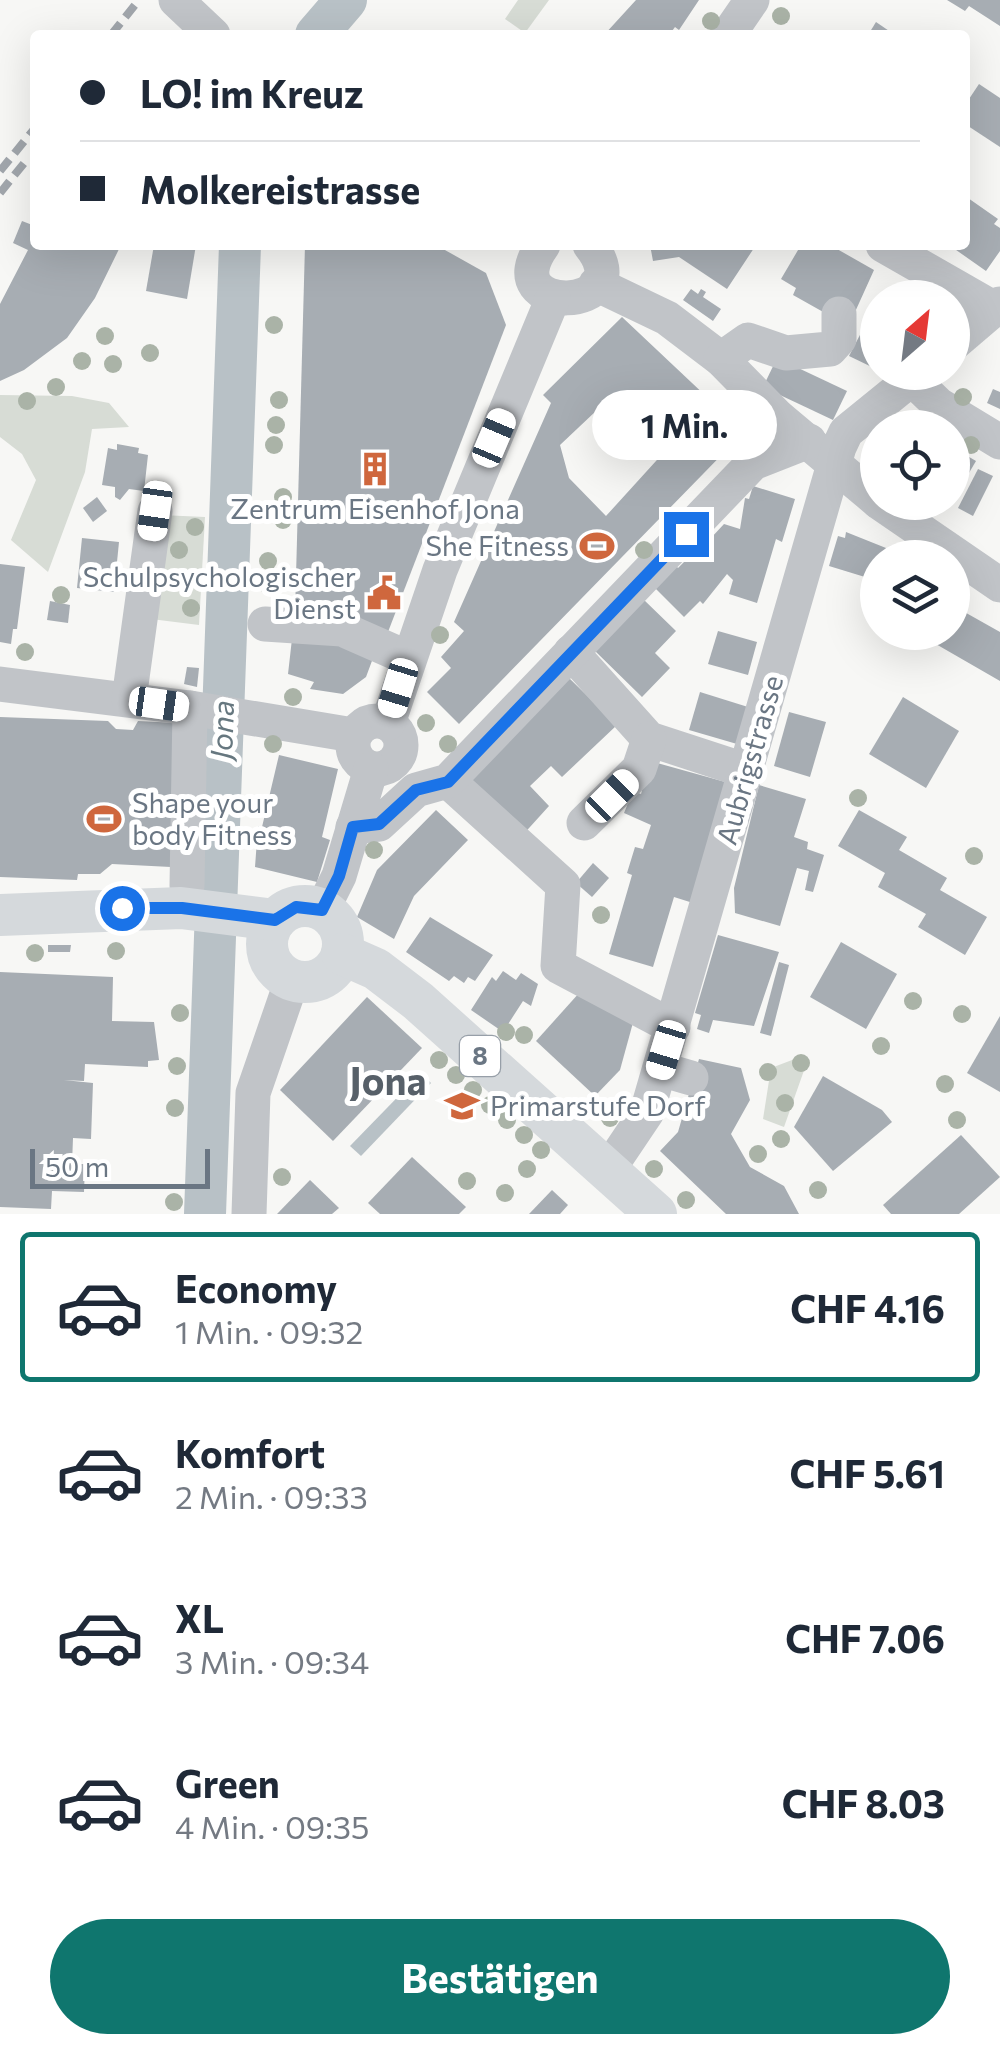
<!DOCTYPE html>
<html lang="de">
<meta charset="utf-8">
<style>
body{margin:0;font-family:Commissioner,sans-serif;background:#f2f2f3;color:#1f2937;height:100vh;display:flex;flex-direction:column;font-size:38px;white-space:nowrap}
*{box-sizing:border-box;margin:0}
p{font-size:32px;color:#747a83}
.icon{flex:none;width:55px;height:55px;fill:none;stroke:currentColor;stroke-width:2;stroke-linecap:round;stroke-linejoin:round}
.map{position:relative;height:1214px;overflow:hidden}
.panel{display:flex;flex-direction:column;background:#fff;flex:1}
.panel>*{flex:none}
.banner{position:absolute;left:30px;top:30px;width:940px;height:220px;border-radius:10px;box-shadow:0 10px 40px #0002;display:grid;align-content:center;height:220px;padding:0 50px;background:#fff}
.needle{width:65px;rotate:28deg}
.tools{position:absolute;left:860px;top:280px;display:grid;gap:20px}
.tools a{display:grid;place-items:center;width:110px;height:110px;border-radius:50%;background:#fff;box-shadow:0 10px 40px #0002;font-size:50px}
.scale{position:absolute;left:30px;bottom:25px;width:180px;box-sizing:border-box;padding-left:10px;border:5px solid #6a7683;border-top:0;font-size:28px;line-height:35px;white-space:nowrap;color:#6a7683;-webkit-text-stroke:8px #fff;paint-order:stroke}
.end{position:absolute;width:45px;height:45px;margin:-22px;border:12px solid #1a73e8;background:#fff;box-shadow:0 0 0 5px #fff}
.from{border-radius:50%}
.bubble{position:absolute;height:70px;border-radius:35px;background:#fff;box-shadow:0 10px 40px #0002;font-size:32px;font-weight:700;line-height:70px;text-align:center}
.car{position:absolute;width:30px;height:60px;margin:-30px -15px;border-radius:12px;box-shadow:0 0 8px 2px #0007;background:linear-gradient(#fff 24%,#345 0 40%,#fff 0 76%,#345 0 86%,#fff 0)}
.banner b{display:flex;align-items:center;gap:35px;height:95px;font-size:38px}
.banner b+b{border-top:2px solid #e0e1e3}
.banner i{width:25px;height:25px;background:#1f2937}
ul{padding:18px 0 0;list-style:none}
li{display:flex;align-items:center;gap:30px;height:150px;margin:0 20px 15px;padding:0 30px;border:5px solid transparent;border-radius:10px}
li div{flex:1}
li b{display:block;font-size:38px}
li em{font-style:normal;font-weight:700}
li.selected{border-color:#0f766e}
li>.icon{width:90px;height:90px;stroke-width:1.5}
.primary-button{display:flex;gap:20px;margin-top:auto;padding:20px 50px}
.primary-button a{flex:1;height:115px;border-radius:60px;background:#0f766e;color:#fff;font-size:40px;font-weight:700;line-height:115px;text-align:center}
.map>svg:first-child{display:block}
</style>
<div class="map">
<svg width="1000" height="1214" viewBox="0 0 1000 1214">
<rect width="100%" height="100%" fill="#f7f7f5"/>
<g fill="#d7dcd5">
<polygon points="518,0 549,0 525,33 505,19"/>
<polygon points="0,395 72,396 109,403 129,427 92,429 85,472 48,572 11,540 36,480 22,454 0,437"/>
<polygon points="161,515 205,517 199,625 151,619"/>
<polygon points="800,1057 807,1062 784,1127 763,1119 771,1068"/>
</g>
<polygon fill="#b8c1c6" points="421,1073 431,1083 361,1156 350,1146"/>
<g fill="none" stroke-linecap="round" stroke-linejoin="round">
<g stroke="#b8c1c6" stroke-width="42">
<polyline points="316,35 346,0"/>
<polyline points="205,1214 240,245"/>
</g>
</g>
<g fill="#a7adb3" fill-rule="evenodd">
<polygon points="636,0 699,0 679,30 675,27 669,35 604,35"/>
<polygon points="947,0 1000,0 1000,26 969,6 965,11"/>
<polygon points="876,22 895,35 868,35"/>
<polygon points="979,84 1000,98 1000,147 965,124 965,105"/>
<polygon points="968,198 998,219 994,224 1000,228 1000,251 986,271 949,245 965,245"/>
<polygon points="22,221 35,226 35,245 121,245 95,298 67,338 24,370 0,381 0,304 28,250 13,243"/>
<polygon points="154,245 196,245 187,299 146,291"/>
<polygon points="305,245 436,245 486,273 506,325 388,632 295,613"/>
<polygon points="650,245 756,245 727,289 679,257 653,261"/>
<polygon points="801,245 830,245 874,270 855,312 825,313 793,295 796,288 781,279"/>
<polygon points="691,289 698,294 701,289 706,292 703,297 721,309 713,321 683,300"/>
<polygon points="874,308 878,310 878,370 849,356"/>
<path d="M622,317L744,432L459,724L427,692L451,668L441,657L464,631L454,622L551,403L543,395ZM614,394L666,450L606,516L569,478L560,445Z"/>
<polygon points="777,358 847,391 833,420 763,387"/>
<polygon points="993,389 1000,392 1000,409 987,403"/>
<polygon points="117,444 139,448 138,453 148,455 144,491 129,489 120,500 115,497 115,487 102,485 108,448 117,450"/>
<polygon points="952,447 976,461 956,495 952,493"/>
<polygon points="978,469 993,476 973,516 958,508"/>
<polygon points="753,486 795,499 782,542 776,539 757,603 729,594 733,580 727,574 703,604 700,601 684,617 655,588 673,562 678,568 686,560 682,554 699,537 703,541 710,539 724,524 740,529 745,498 749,499"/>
<polygon points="97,497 107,511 93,522 83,508"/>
<polygon points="846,532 886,548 883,558 878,558 878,581 829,566 838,536 845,538"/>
<polygon points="82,538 119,542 114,592 77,588"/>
<polygon points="0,564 25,567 17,629 13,629 11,644 0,642"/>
<polygon points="642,598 676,631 655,653 670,668 642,697 593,649"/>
<polygon points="50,601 70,605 68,623 47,620"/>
<polygon points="952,605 1000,632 1000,681 915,632 952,632"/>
<polygon points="293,630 376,650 366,677 343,694 310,689 314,682 288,674"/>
<polygon points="718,631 757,642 748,675 708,664"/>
<polygon points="187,667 199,668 197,687 184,684"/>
<polygon points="567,676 617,725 562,777 551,766 530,786 549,806 520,838 461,783"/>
<polygon points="700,692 748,707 737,744 689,730"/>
<polygon points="903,697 959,731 926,788 869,754"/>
<polygon points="789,712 826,722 810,777 774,766"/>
<polygon points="0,717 108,721 116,729 133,730 138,721 177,723 171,867 112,864 100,874 78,874 77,880 0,877"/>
<polygon points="279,755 338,769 322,837 330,840 317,882 255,867 258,826 262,827"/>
<polygon points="650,761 729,783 693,903 674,897 653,967 609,954 632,875 627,873 635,847 643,849 651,825 624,813 633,791 641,794"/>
<polygon points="759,785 806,799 794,837 808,842 807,849 824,855 813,892 805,890 809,871 797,868 780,926 735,913 734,888"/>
<polygon points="436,810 468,840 414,896 394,939 357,917 377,870"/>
<polygon points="859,810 907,837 899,850 947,878 940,890 987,917 965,955 918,927 926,914 878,887 885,873 838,846"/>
<polygon points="593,863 609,878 592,897 576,883"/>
<polygon points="430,917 493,955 475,981 468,977 464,983 454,976 449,981 406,952"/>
<polygon points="718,935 779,952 754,1026 713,1020 709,1033 697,1029 701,1015 695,1013"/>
<polygon points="841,942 897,974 866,1029 810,997"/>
<polygon points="48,945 71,945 70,952 48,952"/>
<polygon points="779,962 789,965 771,1036 760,1033"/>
<polygon points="503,971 516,980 521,973 538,984 531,1006 523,1001 503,1032 471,1010 492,977 496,981"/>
<polygon points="0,972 113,977 112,1021 154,1022 159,1060 148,1061 148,1067 85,1064 84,1081 64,1080 93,1083 91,1139 73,1138 72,1164 85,1164 84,1192 52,1191 51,1209 0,1207"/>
<polygon points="580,992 634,1019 620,1070 595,1096 536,1041"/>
<polygon points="367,997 422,1048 333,1141 280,1090"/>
<polygon points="1000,1016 1000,1092 967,1073"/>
<polygon points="699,1059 741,1068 750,1100 731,1134 750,1167 784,1186 799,1214 726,1214 660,1151 678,1132"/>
<polygon points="823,1076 882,1110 892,1122 833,1171 794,1127"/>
<polygon points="961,1135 1000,1177 959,1214 891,1214 883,1205"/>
<polygon points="412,1157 466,1207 459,1214 380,1214 368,1203"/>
<polygon points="310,1180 339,1208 332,1214 277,1214"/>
<polygon points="552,1190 568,1205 560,1214 529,1214"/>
</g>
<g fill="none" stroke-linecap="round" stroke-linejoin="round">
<g stroke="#c1c4c8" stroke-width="35">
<polyline points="176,0 213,35"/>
<polyline points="728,35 752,0"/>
<path d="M543,245C490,318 645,313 590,245"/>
<polyline points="883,245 995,309"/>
<polyline points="596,284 667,318 721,359 778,417 878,501"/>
<polyline points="952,345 1000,304"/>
<polyline points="721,359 748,340 786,353 830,349 839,339 839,314"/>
<polyline points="912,379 939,405 1000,442"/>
<polyline points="879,502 1000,585"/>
<polyline points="265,624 342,629 408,658"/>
<polyline points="571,652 649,739 747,771"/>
<polyline points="0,684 190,708 353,735"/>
<polyline points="129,699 155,511"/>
<circle cx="377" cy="745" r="24"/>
<polyline points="388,723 440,570 553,298"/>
<polyline points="448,781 563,885 558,966 673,1027"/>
<polyline points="584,823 639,769 649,739"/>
<polyline points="353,827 379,824 416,790 448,781 753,463 809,441"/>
<polyline points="187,886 190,708"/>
<polyline points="322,910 339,876 371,769"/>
<polyline points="660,1069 691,1078"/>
<polyline points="608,1170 647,1112 839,447 846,432 920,372"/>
<polyline points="249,1214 253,1093 292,980"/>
</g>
<g stroke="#d5d9dc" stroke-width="42">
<circle cx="305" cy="944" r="38"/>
<polyline points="0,915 181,908 275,920"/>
<polyline points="342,954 376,969 418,1001 656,1214"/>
</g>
<g stroke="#a1a6ac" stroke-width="8" stroke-dasharray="15 8" stroke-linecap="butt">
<polyline points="111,35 139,0"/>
<polyline points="0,171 35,128"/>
<polyline points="0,193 25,162"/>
</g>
</g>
<g fill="#aab3a7">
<circle cx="781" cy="16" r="9"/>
<circle cx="711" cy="21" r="9"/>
<circle cx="274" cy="325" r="9"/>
<circle cx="105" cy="336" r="9"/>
<circle cx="150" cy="353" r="9"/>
<circle cx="82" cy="361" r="9"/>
<circle cx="113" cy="364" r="9"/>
<circle cx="56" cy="387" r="9"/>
<circle cx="963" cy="397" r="9"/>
<circle cx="279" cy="400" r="9"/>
<circle cx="27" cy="401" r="9"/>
<circle cx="276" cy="425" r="9"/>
<circle cx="274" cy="445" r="9"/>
<circle cx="971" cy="445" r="9"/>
<circle cx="283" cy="497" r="9"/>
<circle cx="283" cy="520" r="9"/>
<circle cx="195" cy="527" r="9"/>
<circle cx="179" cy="550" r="9"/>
<circle cx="644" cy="550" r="9"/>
<circle cx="268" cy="561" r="9"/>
<circle cx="191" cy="579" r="9"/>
<circle cx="265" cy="583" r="9"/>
<circle cx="61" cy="595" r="9"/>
<circle cx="191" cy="608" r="9"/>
<circle cx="440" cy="635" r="9"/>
<circle cx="25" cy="652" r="9"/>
<circle cx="293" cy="697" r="9"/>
<circle cx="426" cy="723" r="9"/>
<circle cx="273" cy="744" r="9"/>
<circle cx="448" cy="744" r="9"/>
<circle cx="858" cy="798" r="9"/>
<circle cx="374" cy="850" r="9"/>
<circle cx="974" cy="856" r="9"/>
<circle cx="601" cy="915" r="9"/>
<circle cx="116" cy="951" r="9"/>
<circle cx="35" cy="953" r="9"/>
<circle cx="913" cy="1001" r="9"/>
<circle cx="180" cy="1013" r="9"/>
<circle cx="962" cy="1014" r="9"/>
<circle cx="506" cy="1032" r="9"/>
<circle cx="524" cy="1035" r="9"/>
<circle cx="881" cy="1046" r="9"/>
<circle cx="439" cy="1060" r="9"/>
<circle cx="801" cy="1063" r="9"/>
<circle cx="177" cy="1066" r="9"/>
<circle cx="768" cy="1072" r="9"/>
<circle cx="456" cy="1075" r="9"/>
<circle cx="945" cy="1084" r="9"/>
<circle cx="473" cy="1090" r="9"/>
<circle cx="785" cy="1103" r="9"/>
<circle cx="490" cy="1105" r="9"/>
<circle cx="175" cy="1108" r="9"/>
<circle cx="610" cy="1118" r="9"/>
<circle cx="507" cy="1120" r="9"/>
<circle cx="957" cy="1120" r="9"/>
<circle cx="524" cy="1135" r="9"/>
<circle cx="781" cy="1139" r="9"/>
<circle cx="541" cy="1150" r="9"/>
<circle cx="758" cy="1154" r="9"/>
<circle cx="527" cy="1169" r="9"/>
<circle cx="654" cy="1169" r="9"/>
<circle cx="282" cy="1177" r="9"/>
<circle cx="467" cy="1181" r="9"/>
<circle cx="818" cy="1190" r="9"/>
<circle cx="505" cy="1193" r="9"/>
<circle cx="686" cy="1200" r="9"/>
<circle cx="174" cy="1202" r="9"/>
</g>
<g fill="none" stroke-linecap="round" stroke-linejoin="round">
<polyline stroke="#1a73e8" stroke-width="12" points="122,908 182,908 275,920 296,907 322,910 339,876 353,827 379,824 416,790 448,782 686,534"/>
</g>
<defs>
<g id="building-bare" transform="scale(2.7)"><path d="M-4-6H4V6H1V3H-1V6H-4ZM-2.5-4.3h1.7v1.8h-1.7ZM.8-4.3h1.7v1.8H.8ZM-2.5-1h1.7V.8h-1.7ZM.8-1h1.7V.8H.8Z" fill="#cf673d" stroke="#fff" stroke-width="2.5" paint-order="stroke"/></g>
<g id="stadium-bare" transform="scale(2.7)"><path d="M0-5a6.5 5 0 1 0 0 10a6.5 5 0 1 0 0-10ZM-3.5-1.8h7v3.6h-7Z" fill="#cf673d" stroke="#fff" stroke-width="2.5" paint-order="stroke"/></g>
<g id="civic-bare" transform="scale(2.7)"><path d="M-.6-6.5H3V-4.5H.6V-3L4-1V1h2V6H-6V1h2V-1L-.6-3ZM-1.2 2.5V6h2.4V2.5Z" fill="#cf673d" stroke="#fff" stroke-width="2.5" paint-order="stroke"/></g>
<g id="school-bare" transform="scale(2.7)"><path d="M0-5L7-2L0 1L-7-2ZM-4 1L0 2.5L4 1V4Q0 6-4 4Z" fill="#cf673d" stroke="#fff" stroke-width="2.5" paint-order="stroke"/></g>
</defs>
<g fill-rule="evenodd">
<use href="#building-bare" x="375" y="469"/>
<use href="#stadium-bare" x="597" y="546"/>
<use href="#civic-bare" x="384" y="593"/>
<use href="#stadium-bare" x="104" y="819"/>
<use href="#school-bare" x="462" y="1106"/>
</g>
<g text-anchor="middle" stroke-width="10" stroke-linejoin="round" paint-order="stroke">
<rect fill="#fff" stroke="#979fa8" stroke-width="2.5" x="460" y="1036" width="40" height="40" rx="8"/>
<g font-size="25" font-weight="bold" fill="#6a7683">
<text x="480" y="1065">8</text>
</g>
<g font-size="28" fill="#6a7683" stroke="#fff" text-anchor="end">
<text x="375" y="519" text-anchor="middle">Zentrum Eisenhof Jona</text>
<text x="569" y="556">She Fitness</text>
<text x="356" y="587">Schulpsychologischer<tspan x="356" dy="32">Dienst</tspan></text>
<text x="132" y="813" text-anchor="start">Shape your<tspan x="132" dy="32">body Fitness</tspan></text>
<text x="490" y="1116" text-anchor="start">Primarstufe Dorf</text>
</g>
<g font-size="28" fill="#6a7683" stroke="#fff">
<text transform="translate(750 760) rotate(-74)" y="10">Aubrigstrasse</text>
</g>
<g font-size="30" font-style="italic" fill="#66777f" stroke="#fff">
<text transform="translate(223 730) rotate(-88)" y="10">Jona</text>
</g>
<g font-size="38" font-weight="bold" fill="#576069" stroke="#fff">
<text x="388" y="1095">Jona</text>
</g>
</g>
</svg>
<div class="tools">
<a><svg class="needle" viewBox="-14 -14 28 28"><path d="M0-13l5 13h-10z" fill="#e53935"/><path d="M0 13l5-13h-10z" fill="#747a83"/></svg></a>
<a><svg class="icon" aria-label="locate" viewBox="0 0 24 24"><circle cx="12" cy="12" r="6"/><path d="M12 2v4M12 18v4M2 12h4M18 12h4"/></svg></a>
<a><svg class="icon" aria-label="layers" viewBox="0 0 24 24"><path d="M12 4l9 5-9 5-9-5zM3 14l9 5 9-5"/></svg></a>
</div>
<div class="scale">50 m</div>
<i class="end from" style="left:122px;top:908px"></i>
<i class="end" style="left:686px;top:534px"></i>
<div class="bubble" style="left:592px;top:390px;width:185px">1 Min.</div>
<i class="car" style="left:494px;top:438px;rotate:23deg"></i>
<i class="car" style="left:155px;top:511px;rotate:188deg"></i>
<i class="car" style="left:398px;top:688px;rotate:197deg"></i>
<i class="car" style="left:159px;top:704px;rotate:98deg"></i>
<i class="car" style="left:612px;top:796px;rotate:45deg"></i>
<i class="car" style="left:666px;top:1050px;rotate:197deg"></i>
<div class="banner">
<b><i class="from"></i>LO! im Kreuz</b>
<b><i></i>Molkereistrasse</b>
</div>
</div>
<section class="panel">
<ul>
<li class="selected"><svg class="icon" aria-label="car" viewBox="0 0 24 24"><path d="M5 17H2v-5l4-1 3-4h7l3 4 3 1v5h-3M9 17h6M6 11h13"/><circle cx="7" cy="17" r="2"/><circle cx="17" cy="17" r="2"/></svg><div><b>Economy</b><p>1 Min. · 09:32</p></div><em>CHF 4.16</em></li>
<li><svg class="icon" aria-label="car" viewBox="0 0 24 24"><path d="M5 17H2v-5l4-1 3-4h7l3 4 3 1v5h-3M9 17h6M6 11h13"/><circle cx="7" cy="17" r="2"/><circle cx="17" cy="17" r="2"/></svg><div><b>Komfort</b><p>2 Min. · 09:33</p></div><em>CHF 5.61</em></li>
<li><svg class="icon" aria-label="car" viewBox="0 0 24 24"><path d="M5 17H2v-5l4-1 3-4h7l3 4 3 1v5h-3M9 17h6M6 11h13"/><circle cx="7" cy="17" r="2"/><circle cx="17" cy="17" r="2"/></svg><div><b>XL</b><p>3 Min. · 09:34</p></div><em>CHF 7.06</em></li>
<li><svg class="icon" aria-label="car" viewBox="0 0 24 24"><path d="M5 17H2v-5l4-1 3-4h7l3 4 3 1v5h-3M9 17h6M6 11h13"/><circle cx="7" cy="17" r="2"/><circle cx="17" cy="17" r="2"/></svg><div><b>Green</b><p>4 Min. · 09:35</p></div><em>CHF 8.03</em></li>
</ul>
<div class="primary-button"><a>Bestätigen</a></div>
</section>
